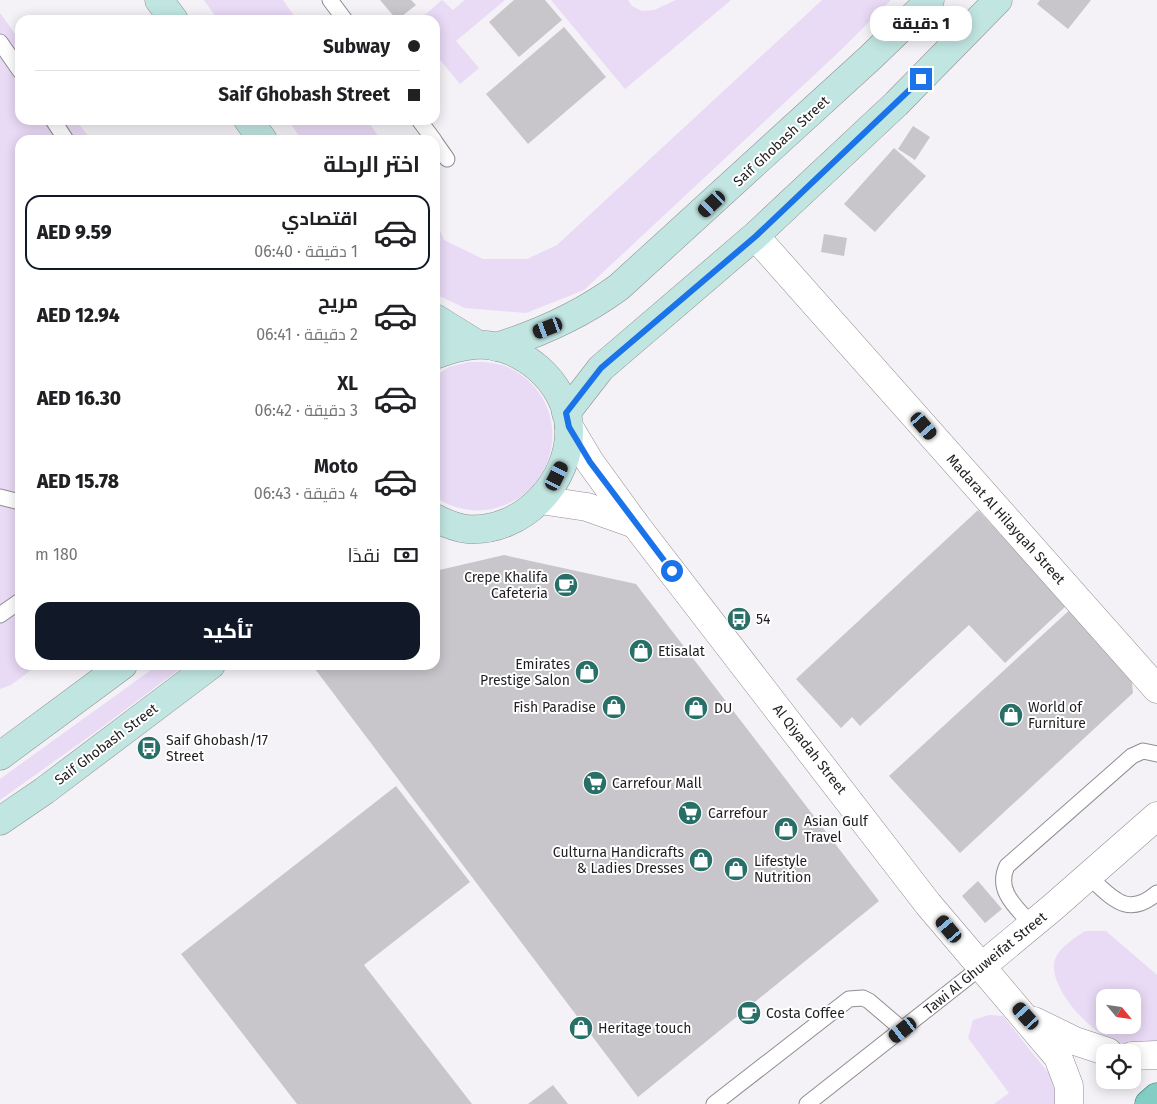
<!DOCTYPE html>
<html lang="ar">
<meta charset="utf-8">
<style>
body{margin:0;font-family:"Fira Sans",Cairo,sans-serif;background:#f2f2f2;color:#202124;direction:rtl;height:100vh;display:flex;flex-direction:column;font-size:19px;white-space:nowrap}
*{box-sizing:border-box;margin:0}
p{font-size:16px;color:#757577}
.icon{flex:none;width:28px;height:28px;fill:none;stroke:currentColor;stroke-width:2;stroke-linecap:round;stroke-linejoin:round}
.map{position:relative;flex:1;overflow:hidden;direction:ltr}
.details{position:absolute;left:15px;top:135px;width:425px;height:535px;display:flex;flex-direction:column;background:#fff;border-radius:15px;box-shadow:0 2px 12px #0003;direction:rtl}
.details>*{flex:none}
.banner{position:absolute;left:15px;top:15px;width:425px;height:110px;border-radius:15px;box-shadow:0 2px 12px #0003;direction:rtl;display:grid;align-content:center;height:110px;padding:0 20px;background:#fff}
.needle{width:32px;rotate:119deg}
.controls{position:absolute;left:1096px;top:989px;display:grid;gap:10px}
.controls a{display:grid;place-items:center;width:45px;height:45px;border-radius:10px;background:#fff;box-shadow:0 2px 12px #0003;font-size:25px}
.end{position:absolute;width:22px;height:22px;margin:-11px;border:6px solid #1a73e8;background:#fff;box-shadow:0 0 0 2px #fff}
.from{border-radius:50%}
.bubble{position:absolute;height:35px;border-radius:15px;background:#fff;box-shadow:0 2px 12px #0003;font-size:16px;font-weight:800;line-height:35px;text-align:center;direction:rtl}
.car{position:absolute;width:15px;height:30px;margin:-15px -8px;border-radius:6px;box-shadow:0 0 4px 1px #0007;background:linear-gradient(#222 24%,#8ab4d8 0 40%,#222 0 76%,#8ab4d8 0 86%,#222 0)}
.banner b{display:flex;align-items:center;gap:18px;height:48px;font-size:19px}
.banner b+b{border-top:1px solid #e0e0e0}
.banner i{width:12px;height:12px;background:#202124}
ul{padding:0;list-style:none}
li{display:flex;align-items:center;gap:15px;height:75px;margin:0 10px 8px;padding:0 10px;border:2px solid transparent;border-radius:15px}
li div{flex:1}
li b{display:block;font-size:19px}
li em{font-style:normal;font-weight:800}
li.selected{border-color:#111827}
li>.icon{width:45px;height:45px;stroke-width:1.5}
h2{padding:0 20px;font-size:22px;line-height:60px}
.pay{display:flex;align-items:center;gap:12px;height:55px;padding:0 20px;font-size:19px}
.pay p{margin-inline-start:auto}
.primary-button{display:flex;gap:10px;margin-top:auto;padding:10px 20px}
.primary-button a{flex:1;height:58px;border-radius:15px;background:#111827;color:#fff;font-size:20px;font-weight:800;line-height:58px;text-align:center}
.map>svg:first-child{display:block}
</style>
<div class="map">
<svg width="1157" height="1104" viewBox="0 0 1157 1104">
<rect width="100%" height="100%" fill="#f4f2f6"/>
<g fill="#e9daf5" fill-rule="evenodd">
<polygon points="204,0 283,0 297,20 218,20"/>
<polygon points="442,0 453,10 465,0 505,0 456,41 479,68 460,84 435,54 435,20 419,20"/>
<polygon points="551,0 628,0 632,6 642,11 654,10 676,0 731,0 625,89"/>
<polygon points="822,0 891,0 841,50 584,290 526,313 465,308 435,294 435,218 444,240 483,259 527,259 557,245"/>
<polygon points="0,13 20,41 20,120 76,120 91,140 20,140 20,665 38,665 11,685 0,689"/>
<polygon points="288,120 367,120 381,140 302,140"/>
<path d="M469,362C483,362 497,362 510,368C578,403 560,500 485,510C469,512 448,507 435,496V376L449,367Z"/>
<polygon points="158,665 185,665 94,733 0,800 0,779"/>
<path d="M1085,931H1106L1157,975V1042C1147,1043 1136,1046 1126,1045C1098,1042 1051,992 1054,964C1056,949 1075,938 1085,931ZM1105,998H1132V1025H1105Z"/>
<polygon points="989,1015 1003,1016 1050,1075 1059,1104 994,1104 1009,1093 968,1038 973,1020"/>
</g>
<g fill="#c9c6cb">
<polygon points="380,0 411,0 416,5 397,20"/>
<polygon points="514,0 545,0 562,20 519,57 489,22"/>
<polygon points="1040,0 1091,0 1068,29 1037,4"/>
<polygon points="564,27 606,77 528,144 486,94"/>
<polygon points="913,126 930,137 915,160 898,149"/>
<polygon points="894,148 926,176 875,232 844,204"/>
<polygon points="824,234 847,238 844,256 821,252"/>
<polygon points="978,510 1066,606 1005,663 969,625 860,726 852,717 841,728 796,679"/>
<polygon points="504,555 636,584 879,901 638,1097 312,665 435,665 435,571"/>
<polygon points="1075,605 1130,665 1133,693 960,853 889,776"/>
<polygon points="396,786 470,882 364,965 472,1104 297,1104 181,954"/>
<polygon points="978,881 1002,909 985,923 962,896"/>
<polygon points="553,1085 568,1104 528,1104"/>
</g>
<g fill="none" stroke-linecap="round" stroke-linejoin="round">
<g stroke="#908e92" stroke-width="17">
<g id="lane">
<polyline points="330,0 345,20"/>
<polyline points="0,42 20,71"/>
<polyline points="53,120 66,140"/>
<polyline points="419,120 434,140"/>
<polyline points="435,142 447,159"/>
<polyline points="0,497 20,502"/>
<polyline points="0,615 20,601"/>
<path d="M1089,877C1112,897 1127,919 1157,893"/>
<path d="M1032,925C1017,908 995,891 1007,866L1132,756L1143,751L1157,754"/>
<polyline points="714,1104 849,999 863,998 869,1001 903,1030"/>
<polyline points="807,1104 981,967"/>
</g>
</g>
<g stroke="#908e92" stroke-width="29">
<g id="street">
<polyline points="755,236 1157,689"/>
<polyline points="569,427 590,462 635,524 928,904 1058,1057 1069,1086 1069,1104"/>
<polyline points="540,500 587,507 635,524"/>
<polyline points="981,967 1052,908 1157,816"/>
<polyline points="1034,1021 1075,1041 1108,1052"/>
<polyline points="1132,1056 1157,1055"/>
</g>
</g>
<g stroke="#908e92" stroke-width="29">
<g id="secondary">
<polyline points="159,0 174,20"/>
<polyline points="248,120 263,140"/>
<polyline points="435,318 477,344"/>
<path d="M496,347C541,333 581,315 619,287L871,57L930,0"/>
<path d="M435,355C448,350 461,346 475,345C520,342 567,382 569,428C571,481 523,533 467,529C456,528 445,523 435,518"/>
<polyline points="566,413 601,368 755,236 896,104 998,0"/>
<polyline points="0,756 123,665"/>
<polyline points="0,821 44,791 211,665"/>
</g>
</g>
<g stroke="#2b7a71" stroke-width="29">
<polyline id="primary" points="1149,1104 1157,1097"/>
</g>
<use href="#lane" stroke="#fff" stroke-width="15"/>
<use href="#street" stroke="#fff" stroke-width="28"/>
<use href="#secondary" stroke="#c1e6e2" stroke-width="28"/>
<use href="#primary" stroke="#83cdc4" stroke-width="28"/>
</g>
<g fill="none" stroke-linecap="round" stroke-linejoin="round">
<polyline stroke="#1a73e8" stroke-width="6" points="672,571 590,462 569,427 566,413 601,368 756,236 921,79"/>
</g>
<defs>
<g id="cafe-disc" transform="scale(1.25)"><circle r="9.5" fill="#287067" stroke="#fff"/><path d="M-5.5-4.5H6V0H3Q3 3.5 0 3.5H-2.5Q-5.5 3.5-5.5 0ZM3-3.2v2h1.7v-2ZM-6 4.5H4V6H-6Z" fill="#fff"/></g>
<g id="bus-disc" transform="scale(1.25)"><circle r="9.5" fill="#287067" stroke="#fff"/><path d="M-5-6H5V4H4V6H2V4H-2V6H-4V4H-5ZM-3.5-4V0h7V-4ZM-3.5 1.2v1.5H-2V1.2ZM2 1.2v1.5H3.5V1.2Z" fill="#fff"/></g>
<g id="shop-disc" transform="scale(1.25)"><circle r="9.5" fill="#287067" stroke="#fff"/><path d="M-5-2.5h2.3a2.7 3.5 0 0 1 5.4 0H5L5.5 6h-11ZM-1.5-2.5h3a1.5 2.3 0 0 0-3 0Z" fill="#fff"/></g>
<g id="supermarket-disc" transform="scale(1.25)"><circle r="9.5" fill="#287067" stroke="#fff"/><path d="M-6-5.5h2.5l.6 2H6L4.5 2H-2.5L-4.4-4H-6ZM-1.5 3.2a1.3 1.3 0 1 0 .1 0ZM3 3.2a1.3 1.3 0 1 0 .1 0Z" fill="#fff"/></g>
</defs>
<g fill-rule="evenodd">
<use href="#cafe-disc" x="566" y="585"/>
<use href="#bus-disc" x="739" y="619"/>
<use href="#shop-disc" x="641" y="651"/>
<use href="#shop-disc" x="587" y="672"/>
<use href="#shop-disc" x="614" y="707"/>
<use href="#shop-disc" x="696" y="708"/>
<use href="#shop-disc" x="1011" y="715"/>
<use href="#bus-disc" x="149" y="748"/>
<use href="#supermarket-disc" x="595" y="783"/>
<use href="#supermarket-disc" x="690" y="813"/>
<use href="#shop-disc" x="786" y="829"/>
<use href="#shop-disc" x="701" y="860"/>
<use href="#shop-disc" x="736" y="869"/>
<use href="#cafe-disc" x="749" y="1013"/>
<use href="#shop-disc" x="581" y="1028"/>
</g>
<g text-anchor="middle" stroke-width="4" stroke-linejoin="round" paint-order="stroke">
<g font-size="14" fill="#1f1e20" stroke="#fff">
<text transform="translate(781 141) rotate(-43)" y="5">Saif Ghobash Street</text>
<text transform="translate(1006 519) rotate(48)" y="5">Madarat Al Hilayqah Street</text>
<text transform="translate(106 744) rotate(-37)" y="5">Saif Ghobash Street</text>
<text transform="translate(810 749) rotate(52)" y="5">Al Qiyadah Street</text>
<text transform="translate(985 963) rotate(-39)" y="5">Tawi Al Ghuweifat Street</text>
</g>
<g font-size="14" fill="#1f1e20" stroke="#fff" text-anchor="start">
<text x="548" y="582" text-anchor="end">Crepe Khalifa<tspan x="548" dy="16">Cafeteria</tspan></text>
<text x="756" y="624">54</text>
<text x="658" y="656">Etisalat</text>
<text x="570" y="669" text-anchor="end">Emirates<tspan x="570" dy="16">Prestige Salon</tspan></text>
<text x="596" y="712" text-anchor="end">Fish Paradise</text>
<text x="1028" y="712">World of<tspan x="1028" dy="16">Furniture</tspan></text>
<text x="714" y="713">DU</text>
<text x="166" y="745">Saif Ghobash/17<tspan x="166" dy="16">Street</tspan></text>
<text x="612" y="788">Carrefour Mall</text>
<text x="708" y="818">Carrefour</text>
<text x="804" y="826">Asian Gulf<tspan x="804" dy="16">Travel</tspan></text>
<text x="684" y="857" text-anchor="end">Culturna Handicrafts<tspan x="684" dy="16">&amp; Ladies Dresses</tspan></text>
<text x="754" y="866">Lifestyle<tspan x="754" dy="16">Nutrition</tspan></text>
<text x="766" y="1018">Costa Coffee</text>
<text x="598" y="1033">Heritage touch</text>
</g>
</g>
</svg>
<div class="controls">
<a><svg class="needle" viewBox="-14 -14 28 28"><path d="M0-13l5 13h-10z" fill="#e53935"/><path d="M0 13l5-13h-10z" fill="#757577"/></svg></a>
<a><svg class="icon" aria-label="locate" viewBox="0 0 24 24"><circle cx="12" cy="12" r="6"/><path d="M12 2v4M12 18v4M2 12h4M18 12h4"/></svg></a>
</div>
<i class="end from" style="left:672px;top:571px"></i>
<i class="end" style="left:921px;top:79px"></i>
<div class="bubble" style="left:870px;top:6px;width:102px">1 دقيقة</div>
<i class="car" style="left:712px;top:204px;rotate:227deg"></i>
<i class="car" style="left:548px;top:328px;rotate:249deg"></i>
<i class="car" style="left:924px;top:426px;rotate:139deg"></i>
<i class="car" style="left:557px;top:476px;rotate:27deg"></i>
<i class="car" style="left:949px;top:929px;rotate:320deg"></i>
<i class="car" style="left:1026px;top:1016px;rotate:318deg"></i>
<i class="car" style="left:903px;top:1030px;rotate:232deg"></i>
<div class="banner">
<b><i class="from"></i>Subway</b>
<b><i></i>Saif Ghobash Street</b>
</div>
<section class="details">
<h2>اختر الرحلة</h2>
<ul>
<li class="selected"><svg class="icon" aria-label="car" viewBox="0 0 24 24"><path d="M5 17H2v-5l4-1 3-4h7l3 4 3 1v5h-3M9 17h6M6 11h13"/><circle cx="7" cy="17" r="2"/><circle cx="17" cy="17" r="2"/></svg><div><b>اقتصادي</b><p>1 دقيقة · 06:40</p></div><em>AED 9.59</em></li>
<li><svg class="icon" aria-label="car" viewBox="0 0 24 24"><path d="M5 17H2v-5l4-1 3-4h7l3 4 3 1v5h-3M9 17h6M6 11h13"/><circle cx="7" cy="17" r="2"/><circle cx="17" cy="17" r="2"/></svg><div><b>مريح</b><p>2 دقيقة · 06:41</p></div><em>AED 12.94</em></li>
<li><svg class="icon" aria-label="car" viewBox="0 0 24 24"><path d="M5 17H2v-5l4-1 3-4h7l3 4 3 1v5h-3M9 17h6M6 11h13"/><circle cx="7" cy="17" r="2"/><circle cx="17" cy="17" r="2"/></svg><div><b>XL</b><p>3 دقيقة · 06:42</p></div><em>AED 16.30</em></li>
<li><svg class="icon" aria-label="car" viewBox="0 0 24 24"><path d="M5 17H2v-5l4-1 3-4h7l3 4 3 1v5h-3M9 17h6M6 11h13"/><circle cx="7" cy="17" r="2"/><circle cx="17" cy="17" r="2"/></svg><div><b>Moto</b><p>4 دقيقة · 06:43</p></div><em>AED 15.78</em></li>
</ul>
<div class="pay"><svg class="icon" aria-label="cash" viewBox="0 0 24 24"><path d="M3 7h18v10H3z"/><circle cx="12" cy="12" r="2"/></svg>نقدًا<p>180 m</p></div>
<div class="primary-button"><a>تأكيد</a></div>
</section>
</div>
